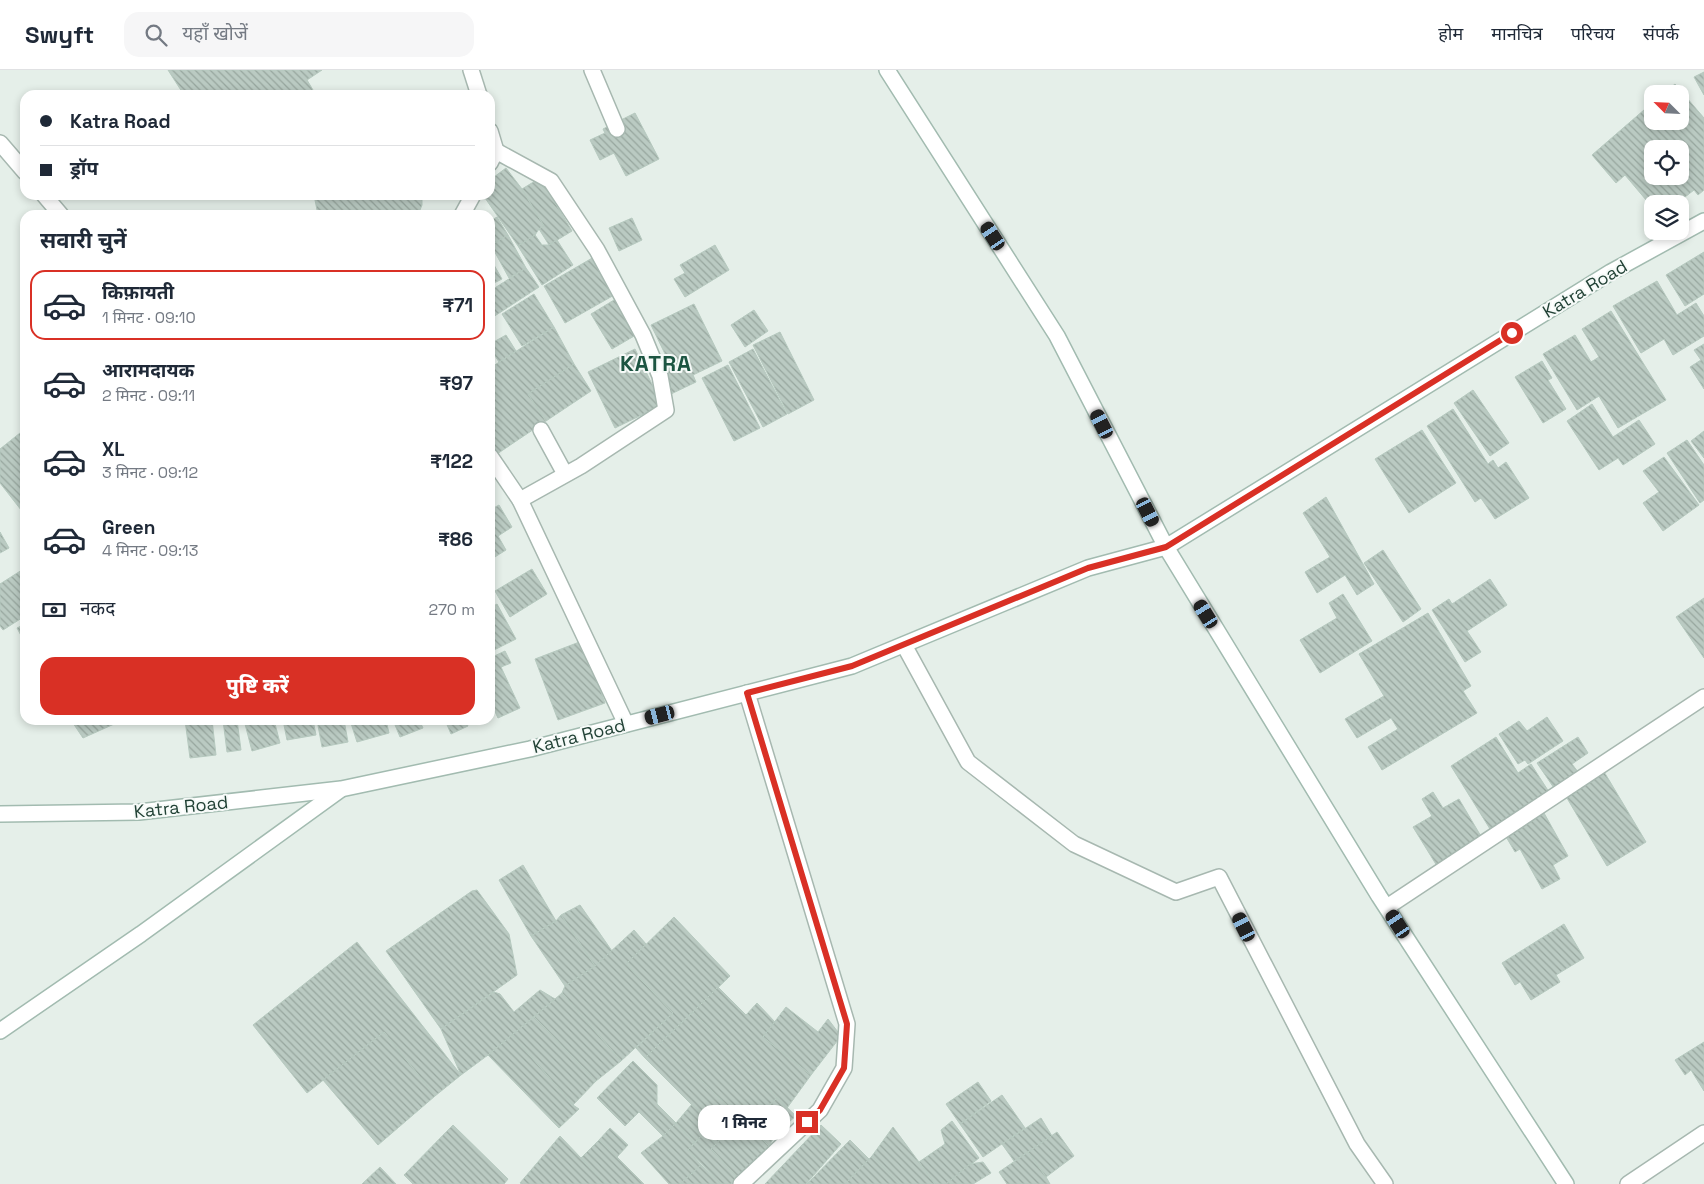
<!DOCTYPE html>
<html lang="hi">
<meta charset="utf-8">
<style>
body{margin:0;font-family:"Space Grotesk","Noto Sans Devanagari",sans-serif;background:#f6f6f7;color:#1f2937;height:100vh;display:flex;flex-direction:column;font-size:19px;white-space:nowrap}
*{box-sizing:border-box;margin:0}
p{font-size:16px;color:#747a83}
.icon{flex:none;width:28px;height:28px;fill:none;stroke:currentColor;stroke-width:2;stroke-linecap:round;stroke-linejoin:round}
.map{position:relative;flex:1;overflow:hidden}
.panel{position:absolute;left:20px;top:140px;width:475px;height:515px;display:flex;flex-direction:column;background:#fff;border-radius:15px;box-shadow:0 2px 8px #0003}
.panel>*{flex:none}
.banner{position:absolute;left:20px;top:20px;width:475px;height:110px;border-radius:15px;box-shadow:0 2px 8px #0003;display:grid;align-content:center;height:110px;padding:0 20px;background:#fff}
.needle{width:32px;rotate:294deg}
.tools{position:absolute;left:1644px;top:15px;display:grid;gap:10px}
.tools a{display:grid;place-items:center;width:45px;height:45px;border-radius:10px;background:#fff;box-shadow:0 2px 8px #0003;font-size:25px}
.end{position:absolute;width:22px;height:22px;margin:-11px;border:6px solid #d93025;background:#fff;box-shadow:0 0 0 2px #fff}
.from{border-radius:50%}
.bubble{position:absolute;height:35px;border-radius:15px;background:#fff;box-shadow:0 2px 8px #0003;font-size:16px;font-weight:800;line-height:35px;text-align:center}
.car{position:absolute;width:15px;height:30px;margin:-15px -8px;border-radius:6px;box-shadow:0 0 4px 1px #0007;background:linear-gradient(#222 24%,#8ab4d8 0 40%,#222 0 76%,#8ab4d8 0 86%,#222 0)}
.banner b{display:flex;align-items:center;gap:18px;height:48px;font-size:19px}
.banner b+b{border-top:1px solid #e0e1e3}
.banner i{width:12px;height:12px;background:#1f2937}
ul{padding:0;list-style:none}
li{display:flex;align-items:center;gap:15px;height:70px;margin:0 10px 8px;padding:0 10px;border:2px solid transparent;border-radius:15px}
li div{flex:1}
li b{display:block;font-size:19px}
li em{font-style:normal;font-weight:800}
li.selected{border-color:#d93025}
li>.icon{width:45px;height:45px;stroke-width:1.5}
h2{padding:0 20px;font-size:22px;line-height:60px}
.pay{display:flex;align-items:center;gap:12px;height:55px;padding:0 20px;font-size:19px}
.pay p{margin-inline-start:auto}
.action{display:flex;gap:10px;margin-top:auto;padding:10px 20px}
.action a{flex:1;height:58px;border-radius:15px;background:#d93025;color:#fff;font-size:20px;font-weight:800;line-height:58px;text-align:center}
header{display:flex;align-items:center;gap:30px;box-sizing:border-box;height:70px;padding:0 25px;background:#fff;border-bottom:1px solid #e0e1e3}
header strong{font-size:24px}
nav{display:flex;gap:28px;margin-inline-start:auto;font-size:18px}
.search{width:350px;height:45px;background:#f6f6f7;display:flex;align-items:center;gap:12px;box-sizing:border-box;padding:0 18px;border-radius:15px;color:#747a83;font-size:19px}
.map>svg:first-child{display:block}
</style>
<header>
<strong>Swyft</strong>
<div class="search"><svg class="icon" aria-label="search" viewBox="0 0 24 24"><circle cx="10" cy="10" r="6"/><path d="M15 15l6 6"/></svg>यहाँ खोजें</div>
<nav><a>होम</a><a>मानचित्र</a><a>परिचय</a><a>संपर्क</a></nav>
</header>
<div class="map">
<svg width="1704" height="1114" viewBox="0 0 1704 1114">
<defs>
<pattern id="building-back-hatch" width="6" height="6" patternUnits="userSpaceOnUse" patternTransform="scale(1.25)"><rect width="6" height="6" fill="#bacac2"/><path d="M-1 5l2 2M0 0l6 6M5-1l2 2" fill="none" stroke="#97a69e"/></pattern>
</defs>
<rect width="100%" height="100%" fill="#e5efe9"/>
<g fill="url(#building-back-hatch)" stroke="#b6c9bf" fill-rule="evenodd">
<polygon points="168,0 322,0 307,10 316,25 184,25"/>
<polygon points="1704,2 1704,25 1694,7"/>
<path d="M1675,14L1704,48V120L1698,125L1694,120L1676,134H1652V137L1625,105L1616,113L1592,85L1652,33V51H1680V24H1663ZM1652,79H1680V106H1652Z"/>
<polygon points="635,43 659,89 626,106 614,83 600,90 590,70 605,63 603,59"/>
<polygon points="506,98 522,119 544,156 539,159 535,165 518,176 483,125 490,125 490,110"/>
<polygon points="540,108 572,161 549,175 539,159 544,156 522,119"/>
<polygon points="314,125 422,125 422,135 418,145 318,145"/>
<polygon points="497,147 508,165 490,176 490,151"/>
<polygon points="632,148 642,170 619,181 609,158"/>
<polygon points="508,165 526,198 509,208 491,175"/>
<polygon points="535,165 542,175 549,175 557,170 573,195 542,215 518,176"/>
<polygon points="715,175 729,200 685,227 674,209 685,203 680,195"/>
<polygon points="1704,182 1704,224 1685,236 1666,205"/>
<polygon points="594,187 616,224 565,253 544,216"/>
<polygon points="490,188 502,209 490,215"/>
<polygon points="526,198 539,217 490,249 490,221"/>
<polygon points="1657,211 1677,245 1696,233 1704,246 1704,266 1673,285 1664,269 1641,283 1613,236"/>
<polygon points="534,224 554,257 522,276 502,244"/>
<polygon points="619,227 641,262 612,279 591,244"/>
<polygon points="694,234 722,291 693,305 696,312 671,324 656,293 667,288 651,255"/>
<polygon points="754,240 768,261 745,277 731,255"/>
<polygon points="1611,241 1666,330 1618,358 1599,326 1577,340 1543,284 1575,265 1591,292 1599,287 1582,259"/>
<polygon points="554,257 574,294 528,324 546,351 497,384 490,374 490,298"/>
<polygon points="780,262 814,330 788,344 753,275"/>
<polygon points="506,265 516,281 499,292 490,278 490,274"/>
<polygon points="1704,274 1704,319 1690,297 1701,290 1694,280"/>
<polygon points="635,279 662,335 615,358 588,302"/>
<polygon points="753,279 787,344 763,357 729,292"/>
<polygon points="1542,291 1552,308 1548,310 1566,339 1543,353 1515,307"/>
<polygon points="574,294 591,321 546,351 528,324"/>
<polygon points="728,295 760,358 734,371 702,308"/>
<polygon points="1473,320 1509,373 1490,386 1454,333"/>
<polygon points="1592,334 1613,367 1639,350 1655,374 1623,395 1618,388 1599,400 1567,351"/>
<polygon points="1453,339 1488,394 1493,390 1498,398 1506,392 1529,428 1495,449 1481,428 1475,432 1427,356"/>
<polygon points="25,359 25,445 0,413 0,379"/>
<polygon points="1422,360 1456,413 1409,443 1375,389"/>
<polygon points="1704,361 1704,388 1691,371"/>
<polygon points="1687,370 1704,395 1704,430 1700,433 1667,383"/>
<polygon points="1664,387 1699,435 1663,461 1643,433 1659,422 1643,401"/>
<polygon points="1326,427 1374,514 1357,525 1345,505 1317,523 1305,502 1330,487 1303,443"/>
<polygon points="499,435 512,457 498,466 506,480 490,490 490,440"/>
<polygon points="0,462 9,478 0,483"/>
<polygon points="1383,480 1421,539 1403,552 1364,493"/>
<polygon points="25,498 25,546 3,560 0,556 0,514"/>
<polygon points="532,499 547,524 510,547 495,521"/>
<polygon points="1490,509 1507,535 1467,561 1481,582 1465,592 1432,540 1449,529 1452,534"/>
<polygon points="1343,524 1372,571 1320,603 1300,570 1337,548 1329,533"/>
<polygon points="1704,528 1704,588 1676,547"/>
<polygon points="497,534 516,569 490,582 490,538"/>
<polygon points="1428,543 1471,616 1463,621 1477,643 1382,700 1368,677 1398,659 1391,648 1357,668 1345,649 1384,626 1359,584"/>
<polygon points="25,554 25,573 17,558"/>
<polygon points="582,571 605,633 558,650 535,589"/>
<polygon points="505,581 511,593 501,597 520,638 498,648 490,631 490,588"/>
<polygon points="1547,647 1563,671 1528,694 1525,690 1518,694 1499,664 1519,651 1527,661"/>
<polygon points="71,650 123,650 83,668"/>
<polygon points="185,650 212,650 216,685 190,688"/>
<polygon points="223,650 237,650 241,680 227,682"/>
<polygon points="244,650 274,650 280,673 252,681"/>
<polygon points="283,650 313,650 316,665 287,670"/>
<polygon points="317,650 344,650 348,672 322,677"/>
<polygon points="350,650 386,650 389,663 357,672"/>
<polygon points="393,650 419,650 423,658 400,667"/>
<polygon points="445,650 465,650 468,656 451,664"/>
<polygon points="1496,667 1518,703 1531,694 1549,722 1490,759 1451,696"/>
<polygon points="1578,667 1588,683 1572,694 1578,702 1554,718 1537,693"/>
<polygon points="1603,700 1646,772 1607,796 1564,723"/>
<polygon points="1433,722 1443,738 1459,729 1482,768 1437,796 1413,757 1432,746 1422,729"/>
<polygon points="1544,743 1568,786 1553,795 1560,809 1542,819 1520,779 1515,782 1505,765"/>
<polygon points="523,795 556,851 531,866 499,810"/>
<polygon points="477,820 509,864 517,905 441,959 386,881 472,821"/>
<polygon points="580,835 612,881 595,896 561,845"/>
<polygon points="561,845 595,896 565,916 531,866 556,851"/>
<polygon points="674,847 730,906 645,988 636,978 673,943 626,894"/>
<polygon points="1564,854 1584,888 1556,905 1560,912 1531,930 1520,912 1515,915 1502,893"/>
<polygon points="634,860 646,874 626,894 673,943 621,991 562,923 565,916 595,896"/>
<polygon points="357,872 461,1005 435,1026 384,962 307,1023 253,955"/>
<polygon points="718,917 746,945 757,933 775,952 763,967 811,1005 787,1038 693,942"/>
<polygon points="540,920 555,929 488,985 461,1005 441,959 494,922 500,924 514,942"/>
<polygon points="562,923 621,991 596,1011 534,947"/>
<polygon points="786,937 818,962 828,949 841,966 811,1005 763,967"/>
<polygon points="693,942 777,1028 760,1044 777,1062 769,1076 661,972"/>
<polygon points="534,947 596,1011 573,1035 512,965"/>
<polygon points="384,962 435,1026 378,1075 323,1010"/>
<polygon points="512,965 573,1035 579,1039 559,1058 488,985"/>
<polygon points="661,972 769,1076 737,1107 711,1079 723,1066 645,988"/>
<polygon points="1704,972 1704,1021 1691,1000 1685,1005 1675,990"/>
<polygon points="633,991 657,1015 657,1034 676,1053 663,1066 639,1042 625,1056 597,1028"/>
<polygon points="978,1012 991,1031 960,1054 946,1034"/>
<polygon points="1002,1025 1025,1058 983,1087 960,1054"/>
<polygon points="777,1028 796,1046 777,1062 760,1044"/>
<polygon points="692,1034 723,1066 716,1074 705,1062 694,1073 676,1053"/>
<polygon points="1041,1048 1052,1066 1014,1091 1002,1074"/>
<polygon points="952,1051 979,1088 946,1114 935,1114 919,1092 945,1074 941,1060"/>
<polygon points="676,1053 694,1073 688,1080 701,1095 680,1114 669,1114 641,1083 663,1066"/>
<polygon points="453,1055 508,1109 504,1114 413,1114 404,1105"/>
<polygon points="821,1055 841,1074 806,1114 765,1114"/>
<polygon points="893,1057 919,1092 935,1114 900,1114 872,1086"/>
<polygon points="610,1058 628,1075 617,1087 599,1070"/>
<polygon points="705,1062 716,1074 711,1079 737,1107 731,1114 721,1114 688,1080"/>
<polygon points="1057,1062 1074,1086 1046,1107 1028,1082"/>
<polygon points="560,1066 581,1088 606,1114 522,1114 520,1113"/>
<polygon points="599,1070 617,1087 644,1114 606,1114 581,1088"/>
<polygon points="850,1070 869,1089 845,1114 807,1114"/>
<polygon points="1028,1082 1046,1107 1050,1114 1007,1114 999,1102"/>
<polygon points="872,1086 900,1114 845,1114"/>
<polygon points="983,1092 991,1103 973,1114 946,1114 970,1094"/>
<polygon points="701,1095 721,1114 680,1114"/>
<polygon points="380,1097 396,1114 362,1114"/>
</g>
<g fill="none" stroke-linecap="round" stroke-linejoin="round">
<g stroke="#a7b8b0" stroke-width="18">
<g id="lane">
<polyline points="471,0 479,25"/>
<polyline points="490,61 496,81"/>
<polyline points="0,73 25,102"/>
<polyline points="44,125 61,145"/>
</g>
</g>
<g stroke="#a7b8b0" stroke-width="18">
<g id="street">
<polyline points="592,0 617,59"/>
<polyline points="490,93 496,81 551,111 597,180 643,265 660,306 666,340 581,396 520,430"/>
<polyline points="462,145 473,125"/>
<polyline points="541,360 565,404"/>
<polyline points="490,386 520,430 626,654"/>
<polyline points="904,575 968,692 1074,774 1176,822 1219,807 1357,1074 1385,1114"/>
<polyline points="1387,837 1704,627"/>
<polyline points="741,1114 820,1040 844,998 847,954 747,623"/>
<polyline points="1628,1114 1704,1063"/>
</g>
</g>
<g stroke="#a2bbb0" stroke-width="18">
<g id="secondary">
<polyline points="887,0 1057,266 1166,477 1379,826 1566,1114"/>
<polyline points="0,744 139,742 341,719 530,679 852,596 1088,498 1166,477 1611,202 1704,151"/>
<polyline points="0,961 141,864 340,720"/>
</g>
</g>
<use href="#lane" stroke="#fff" stroke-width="15"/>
<use href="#street" stroke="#fff" stroke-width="15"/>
<use href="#secondary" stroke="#fff" stroke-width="15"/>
</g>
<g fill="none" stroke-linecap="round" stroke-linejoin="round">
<polyline stroke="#d93025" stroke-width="6" points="807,1052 820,1040 844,998 847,954 747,623 852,596 1088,498 1166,477 1512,263"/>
</g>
<g text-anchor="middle" stroke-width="4" stroke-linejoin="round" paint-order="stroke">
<g font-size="18" fill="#224236" stroke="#f6faf8">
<text transform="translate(1585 219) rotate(-31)" y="6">Katra Road</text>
<text transform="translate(579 666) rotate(-14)" y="6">Katra Road</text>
<text transform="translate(181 737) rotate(-6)" y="6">Katra Road</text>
</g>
<g font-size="22" font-weight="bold" letter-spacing="1" fill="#1d5542" stroke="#f6faf8">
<text x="656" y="301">KATRA</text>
</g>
</g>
</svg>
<div class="tools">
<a><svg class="needle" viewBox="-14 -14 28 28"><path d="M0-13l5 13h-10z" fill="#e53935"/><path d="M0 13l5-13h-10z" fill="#747a83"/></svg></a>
<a><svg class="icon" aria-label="locate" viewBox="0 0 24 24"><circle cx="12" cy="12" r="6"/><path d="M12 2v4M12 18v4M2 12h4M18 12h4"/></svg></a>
<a><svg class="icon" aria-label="layers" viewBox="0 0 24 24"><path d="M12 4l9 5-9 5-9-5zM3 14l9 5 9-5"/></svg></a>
</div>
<i class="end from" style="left:1512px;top:263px"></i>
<i class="end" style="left:807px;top:1052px"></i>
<div class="bubble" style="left:698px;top:1035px;width:92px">1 मिनट</div>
<i class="car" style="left:993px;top:166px;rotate:327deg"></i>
<i class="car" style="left:1102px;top:354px;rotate:333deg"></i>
<i class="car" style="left:1148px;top:442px;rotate:153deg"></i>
<i class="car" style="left:1206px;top:544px;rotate:328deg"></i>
<i class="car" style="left:660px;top:645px;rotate:256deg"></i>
<i class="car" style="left:1398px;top:854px;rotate:327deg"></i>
<i class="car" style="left:1244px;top:857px;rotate:333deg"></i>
<div class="banner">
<b><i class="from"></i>Katra Road</b>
<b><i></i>ड्रॉप</b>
</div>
<section class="panel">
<h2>सवारी चुनें</h2>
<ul>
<li class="selected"><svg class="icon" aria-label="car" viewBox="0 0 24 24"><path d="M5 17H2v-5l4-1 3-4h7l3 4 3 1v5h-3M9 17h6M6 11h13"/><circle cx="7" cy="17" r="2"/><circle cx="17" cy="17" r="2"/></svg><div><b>किफ़ायती</b><p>1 मिनट · 09:10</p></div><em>₹71</em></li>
<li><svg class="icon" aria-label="car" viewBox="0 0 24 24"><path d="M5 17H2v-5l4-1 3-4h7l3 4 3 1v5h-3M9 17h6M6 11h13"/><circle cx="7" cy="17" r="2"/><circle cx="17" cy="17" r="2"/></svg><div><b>आरामदायक</b><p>2 मिनट · 09:11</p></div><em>₹97</em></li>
<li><svg class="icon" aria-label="car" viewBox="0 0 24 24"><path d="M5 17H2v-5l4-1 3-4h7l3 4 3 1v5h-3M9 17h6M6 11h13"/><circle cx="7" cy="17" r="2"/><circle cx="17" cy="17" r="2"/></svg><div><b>XL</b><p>3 मिनट · 09:12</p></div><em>₹122</em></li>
<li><svg class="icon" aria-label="car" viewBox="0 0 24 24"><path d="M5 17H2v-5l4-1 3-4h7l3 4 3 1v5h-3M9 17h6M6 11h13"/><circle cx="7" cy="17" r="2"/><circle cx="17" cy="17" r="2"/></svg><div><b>Green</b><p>4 मिनट · 09:13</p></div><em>₹86</em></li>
</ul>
<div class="pay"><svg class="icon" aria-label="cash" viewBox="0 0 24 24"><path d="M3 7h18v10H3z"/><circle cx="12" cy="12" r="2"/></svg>नकद<p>270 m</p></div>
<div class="action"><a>पुष्टि करें</a></div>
</section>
</div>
